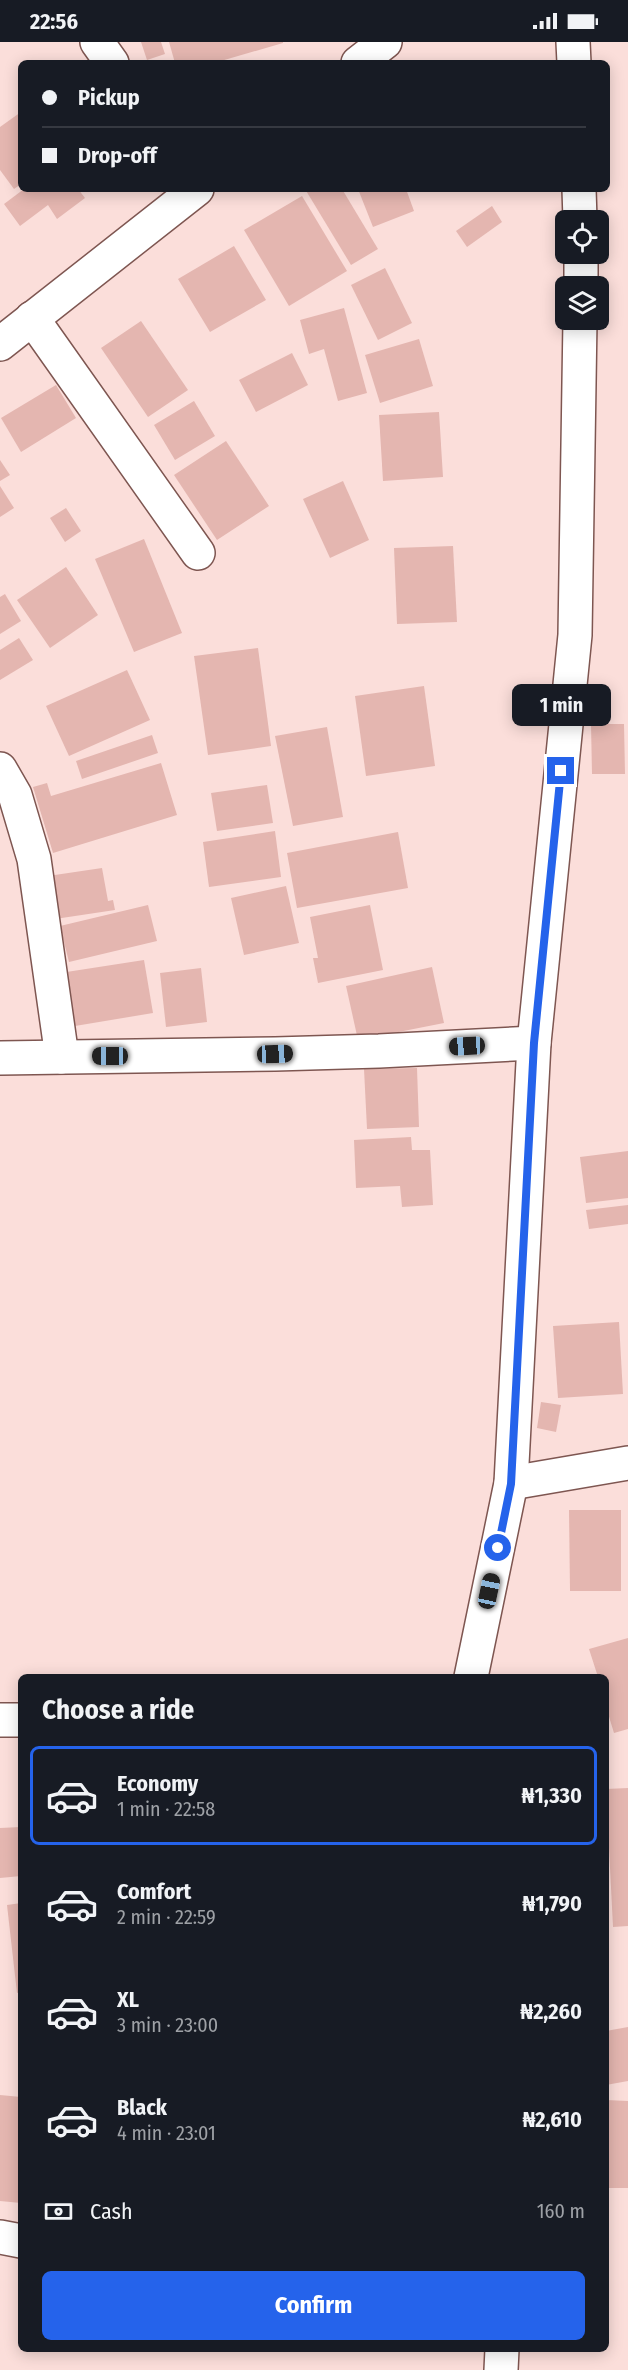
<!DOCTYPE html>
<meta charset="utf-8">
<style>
body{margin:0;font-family:"Fira Sans Condensed",sans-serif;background:#242831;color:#f1f3f6;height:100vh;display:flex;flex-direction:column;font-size:22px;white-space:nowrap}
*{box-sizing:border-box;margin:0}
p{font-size:20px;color:#9ea1a6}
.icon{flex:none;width:33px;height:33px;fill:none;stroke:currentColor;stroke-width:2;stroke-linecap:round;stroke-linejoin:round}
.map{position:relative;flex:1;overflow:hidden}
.details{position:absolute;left:18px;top:1632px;width:591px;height:678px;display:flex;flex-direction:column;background:#171b24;border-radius:9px;box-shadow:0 3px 15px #0003}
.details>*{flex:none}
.top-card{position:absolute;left:18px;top:18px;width:592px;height:132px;border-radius:9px;box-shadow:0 3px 15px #0003;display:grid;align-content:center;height:132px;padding:0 24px;background:#171b24}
.fabs{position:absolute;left:555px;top:168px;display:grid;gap:12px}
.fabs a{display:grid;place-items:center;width:54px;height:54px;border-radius:9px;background:#171b24;box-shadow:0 3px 15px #0003;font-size:30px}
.end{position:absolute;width:27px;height:27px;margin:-14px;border:8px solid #2563eb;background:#fff;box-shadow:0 0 0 3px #fff}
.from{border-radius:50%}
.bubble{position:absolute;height:42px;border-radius:9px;background:#171b24;box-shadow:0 3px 15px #0003;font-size:20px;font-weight:700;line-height:42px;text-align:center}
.car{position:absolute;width:18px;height:36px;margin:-18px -9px;border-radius:8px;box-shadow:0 0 4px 2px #0007;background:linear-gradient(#222 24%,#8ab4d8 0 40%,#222 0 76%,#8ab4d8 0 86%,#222 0)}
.top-card b{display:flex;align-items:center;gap:21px;height:57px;font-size:22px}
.top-card b+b{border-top:2px solid #363941}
.top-card i{width:15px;height:15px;background:#f1f3f6}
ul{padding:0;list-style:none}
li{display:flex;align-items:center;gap:18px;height:99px;margin:0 12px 9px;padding:0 12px;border:3px solid transparent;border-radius:9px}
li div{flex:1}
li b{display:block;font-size:22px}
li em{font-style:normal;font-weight:700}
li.current{border-color:#2563eb}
li>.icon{width:54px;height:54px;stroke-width:1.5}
h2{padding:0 24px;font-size:27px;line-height:72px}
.pay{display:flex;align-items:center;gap:15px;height:66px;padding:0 24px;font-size:22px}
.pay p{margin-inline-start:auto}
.cta{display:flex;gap:12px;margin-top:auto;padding:12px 24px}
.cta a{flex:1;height:69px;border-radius:9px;background:#2563eb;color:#fff;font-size:24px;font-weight:700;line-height:69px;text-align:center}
.status{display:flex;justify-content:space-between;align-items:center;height:42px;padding:0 30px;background:#171b24;direction:ltr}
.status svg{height:16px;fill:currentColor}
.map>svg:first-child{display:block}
</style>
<div class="status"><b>22:56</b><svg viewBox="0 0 49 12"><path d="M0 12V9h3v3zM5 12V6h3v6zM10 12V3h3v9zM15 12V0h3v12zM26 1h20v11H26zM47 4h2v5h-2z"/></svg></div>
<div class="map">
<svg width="628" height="2328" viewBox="0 0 628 2328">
<rect width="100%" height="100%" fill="#fbdeda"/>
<g fill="#e4b6b0">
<polygon points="141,0 161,0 165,12 147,18"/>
<polygon points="169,0 283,0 283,1 214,21 175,21"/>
<polygon points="21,70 21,142 14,147 0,128 0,85"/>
<polygon points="24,147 78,147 85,156 57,177 48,163 20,184 4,162"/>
<polygon points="305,147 342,147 378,207 351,223"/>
<polygon points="358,147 406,147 414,169 373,185"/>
<polygon points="302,154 347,229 289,264 244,188"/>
<polygon points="492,164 502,180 467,205 456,189"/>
<polygon points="234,204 266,258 210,290 178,237"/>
<polygon points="385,226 412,281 378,298 351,243"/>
<polygon points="344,266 367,351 338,359 324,307 309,312 300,278"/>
<polygon points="141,279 188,348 148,375 101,306"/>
<polygon points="419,297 433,344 380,361 365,313"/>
<polygon points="292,311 308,343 256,370 239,338"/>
<polygon points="56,343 76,376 21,410 1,376"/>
<polygon points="194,359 215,394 175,418 154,383"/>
<polygon points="439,370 443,435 383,439 379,373"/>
<polygon points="226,399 269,464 217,498 174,433"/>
<polygon points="0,418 10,433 0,439"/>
<polygon points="343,439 369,498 330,516 303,457"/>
<polygon points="0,444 14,466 0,475"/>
<polygon points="66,466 81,489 65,500 50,476"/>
<polygon points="144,497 182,591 134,610 95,517"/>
<polygon points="453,504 457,580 397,582 394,506"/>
<polygon points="66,525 98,573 50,606 17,558"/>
<polygon points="5,552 21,579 0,592 0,555"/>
<polygon points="19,596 33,618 0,638 0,608"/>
<polygon points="258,606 271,704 208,713 194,614"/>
<polygon points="127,628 150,678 69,714 46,664"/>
<polygon points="424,644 435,724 366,734 355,654"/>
<polygon points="591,682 624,682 625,732 592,732"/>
<polygon points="327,685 343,775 293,784 275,694"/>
<polygon points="152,693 158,711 82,737 76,719"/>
<polygon points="161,721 177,773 53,811 33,745 47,741 51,754"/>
<polygon points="267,743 273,781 217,789 211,751"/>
<polygon points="275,789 281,835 209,845 203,800"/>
<polygon points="398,790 408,846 297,866 287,811"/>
<polygon points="102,826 108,859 113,858 115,868 55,877 48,834"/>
<polygon points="286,844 299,901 244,913 231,856"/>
<polygon points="148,863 157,899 69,920 60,884"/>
<polygon points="370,863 383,928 318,941 313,916 318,916 310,875"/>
<polygon points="144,918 153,971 69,985 60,931"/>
<polygon points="432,925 444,981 358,998 346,944"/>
<polygon points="201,926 207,980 166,985 160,931"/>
<polygon points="417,1026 419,1085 367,1087 364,1027"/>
<polygon points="411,1095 412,1108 430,1108 433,1163 402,1165 400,1144 356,1146 354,1098"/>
<polygon points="628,1109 628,1156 586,1161 580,1115"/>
<polygon points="628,1163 628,1182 589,1187 586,1168"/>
<polygon points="619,1280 623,1352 558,1356 553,1284"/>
<polygon points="541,1360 561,1363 556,1390 537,1386"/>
<polygon points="569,1468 621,1468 621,1549 570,1549"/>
<polygon points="628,1596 628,1687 614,1691 606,1665 606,1635 598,1635 589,1607"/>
<polygon points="628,1746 628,1884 613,1885 606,1747"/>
<polygon points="21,1785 21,1834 0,1836 0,1786"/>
<polygon points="21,1861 21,1950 17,1951 7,1863"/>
<polygon points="628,1985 628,2039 606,2043 606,1989"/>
<polygon points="0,2053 21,2055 21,2161 0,2159"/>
<polygon points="606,2058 628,2059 628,2146 606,2146"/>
</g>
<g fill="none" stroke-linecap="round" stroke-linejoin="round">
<g stroke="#7e5651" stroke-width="36">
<g id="minor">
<polyline points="97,0 112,21"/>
<polyline points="573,0 574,21"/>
<polyline points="358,21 385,0"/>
<polyline points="579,147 580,178"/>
<polyline points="581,244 581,212"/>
<polyline points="32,276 198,511"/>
<polyline points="0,302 197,147"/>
<polyline points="0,727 15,753 34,817 62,1015"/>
<polyline points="0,1016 275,1012 379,1009 534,1001"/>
<polyline points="511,1441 628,1421"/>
<polyline points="471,1635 511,1441 534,1001 575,593 580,278"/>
<polyline points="0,1678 21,1678"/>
<polyline points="0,2195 21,2199"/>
<polyline points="501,2328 502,2307"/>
</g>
</g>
<use href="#minor" stroke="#fff" stroke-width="33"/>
</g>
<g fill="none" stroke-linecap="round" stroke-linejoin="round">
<polyline stroke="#2563eb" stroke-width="8" points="498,1506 511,1442 534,1001 561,729"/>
</g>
</svg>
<div class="fabs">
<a><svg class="icon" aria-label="locate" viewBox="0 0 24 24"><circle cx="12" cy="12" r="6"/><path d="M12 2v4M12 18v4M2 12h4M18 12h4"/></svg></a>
<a><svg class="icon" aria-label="layers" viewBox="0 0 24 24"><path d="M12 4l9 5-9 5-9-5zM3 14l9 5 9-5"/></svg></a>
</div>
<i class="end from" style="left:498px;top:1506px"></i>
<i class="end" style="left:561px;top:729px"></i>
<div class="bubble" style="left:512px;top:642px;width:99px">1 min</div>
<i class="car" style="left:467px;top:1004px;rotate:267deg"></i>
<i class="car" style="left:275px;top:1012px;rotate:88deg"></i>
<i class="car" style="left:110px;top:1014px;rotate:270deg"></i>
<i class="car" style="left:489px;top:1549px;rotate:12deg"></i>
<div class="top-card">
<b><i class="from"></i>Pickup</b>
<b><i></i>Drop-off</b>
</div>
<section class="details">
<h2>Choose a ride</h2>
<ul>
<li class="current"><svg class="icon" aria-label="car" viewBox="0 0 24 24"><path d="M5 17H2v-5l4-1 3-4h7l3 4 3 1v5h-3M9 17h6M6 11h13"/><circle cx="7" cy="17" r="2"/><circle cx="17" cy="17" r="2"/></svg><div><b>Economy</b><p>1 min · 22:58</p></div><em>₦1,330</em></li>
<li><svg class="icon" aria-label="car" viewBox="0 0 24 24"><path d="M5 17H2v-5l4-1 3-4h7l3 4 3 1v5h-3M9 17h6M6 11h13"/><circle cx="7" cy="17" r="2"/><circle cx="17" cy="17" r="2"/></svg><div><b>Comfort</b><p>2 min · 22:59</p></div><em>₦1,790</em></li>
<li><svg class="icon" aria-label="car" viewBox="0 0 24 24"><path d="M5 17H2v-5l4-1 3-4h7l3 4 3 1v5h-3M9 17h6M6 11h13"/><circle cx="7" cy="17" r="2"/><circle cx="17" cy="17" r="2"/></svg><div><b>XL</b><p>3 min · 23:00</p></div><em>₦2,260</em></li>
<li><svg class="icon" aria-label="car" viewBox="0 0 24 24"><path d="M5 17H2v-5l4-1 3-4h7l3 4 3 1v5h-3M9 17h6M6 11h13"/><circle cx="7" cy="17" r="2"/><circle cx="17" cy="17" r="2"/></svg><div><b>Black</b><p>4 min · 23:01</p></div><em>₦2,610</em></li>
</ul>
<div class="pay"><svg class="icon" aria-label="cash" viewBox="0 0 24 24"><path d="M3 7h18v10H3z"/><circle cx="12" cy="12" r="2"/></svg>Cash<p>160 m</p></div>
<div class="cta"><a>Confirm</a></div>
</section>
</div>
